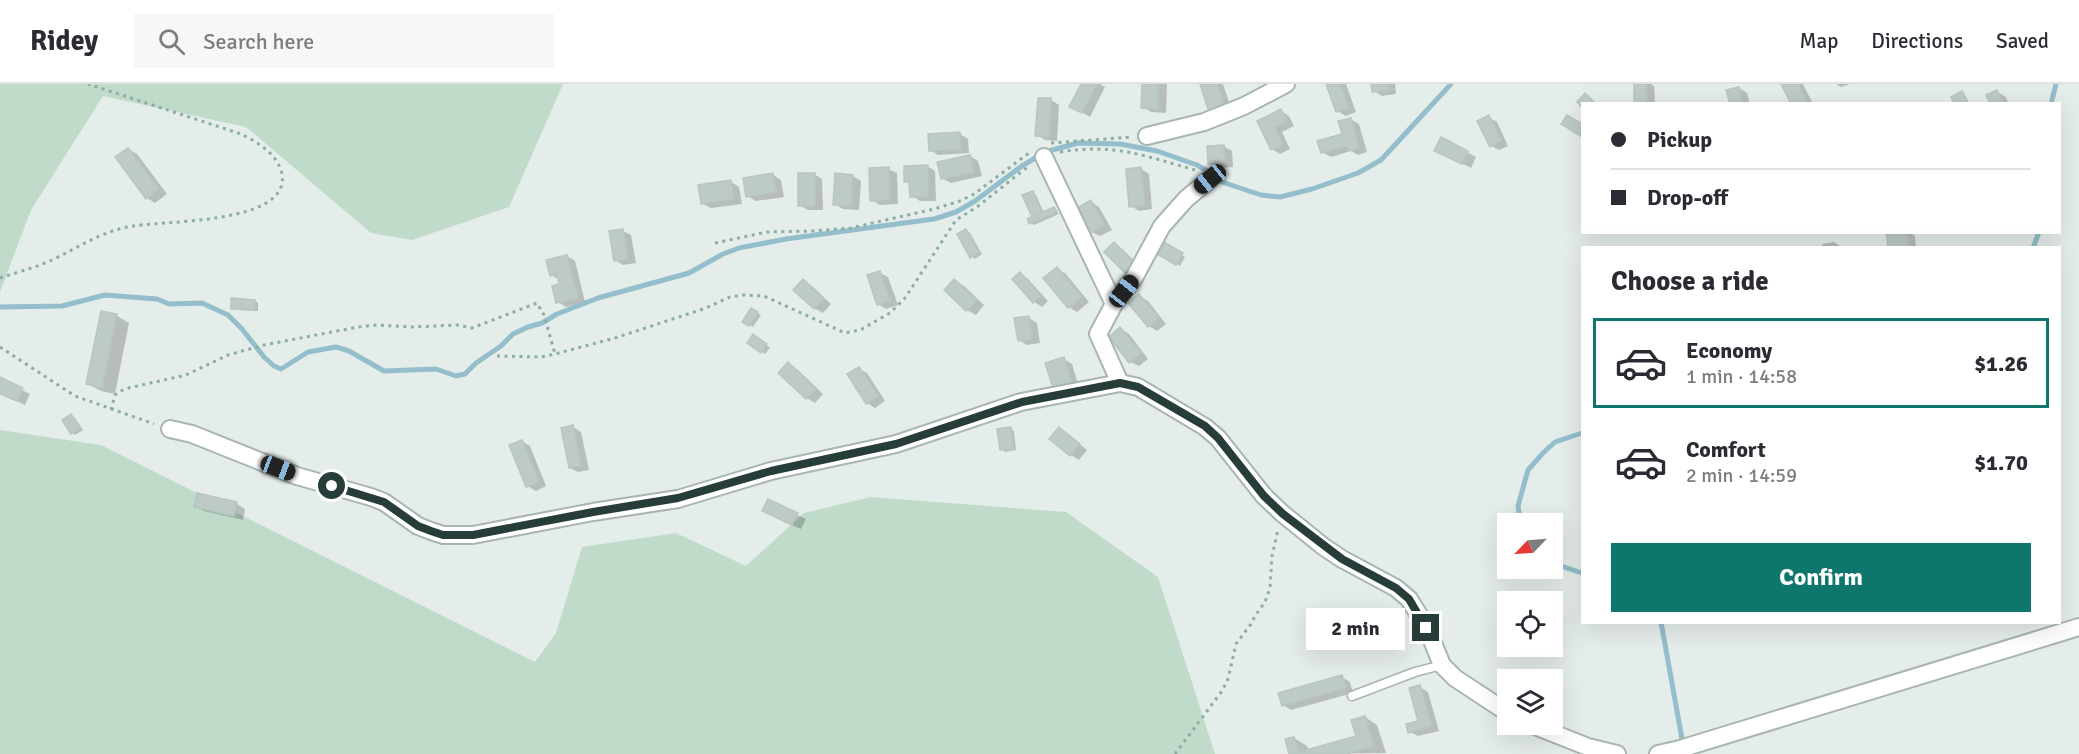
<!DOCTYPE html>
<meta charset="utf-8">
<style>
body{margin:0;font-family:Signika,sans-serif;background:#f7f7f7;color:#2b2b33;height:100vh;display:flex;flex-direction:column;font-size:22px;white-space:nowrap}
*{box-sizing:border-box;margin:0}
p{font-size:20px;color:#7c7c81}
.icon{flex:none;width:33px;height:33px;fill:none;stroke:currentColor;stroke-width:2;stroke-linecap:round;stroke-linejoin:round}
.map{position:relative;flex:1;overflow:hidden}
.panel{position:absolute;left:1581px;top:162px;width:480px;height:378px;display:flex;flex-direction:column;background:#fff;border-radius:0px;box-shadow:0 6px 24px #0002}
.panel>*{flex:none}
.guide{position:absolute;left:1581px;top:18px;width:480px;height:132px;border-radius:0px;box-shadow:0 6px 24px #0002;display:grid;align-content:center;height:132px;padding:0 30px;background:#fff}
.needle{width:39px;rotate:245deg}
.tools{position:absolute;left:1497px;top:429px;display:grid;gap:12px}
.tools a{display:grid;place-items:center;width:66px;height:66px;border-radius:0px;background:#fff;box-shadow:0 6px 24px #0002;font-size:30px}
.end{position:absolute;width:27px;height:27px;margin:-14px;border:8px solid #263d39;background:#fff;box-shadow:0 0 0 3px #fff}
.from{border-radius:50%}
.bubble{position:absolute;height:42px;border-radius:0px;background:#fff;box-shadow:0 6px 24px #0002;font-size:20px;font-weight:700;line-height:42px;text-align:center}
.car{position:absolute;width:18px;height:36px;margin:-18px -9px;border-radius:8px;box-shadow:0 0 4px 2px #0007;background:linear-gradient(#222 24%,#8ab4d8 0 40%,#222 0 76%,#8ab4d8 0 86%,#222 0)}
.guide b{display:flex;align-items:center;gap:21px;height:57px;font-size:22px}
.guide b+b{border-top:2px solid #e1e1e2}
.guide i{width:15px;height:15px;background:#2b2b33}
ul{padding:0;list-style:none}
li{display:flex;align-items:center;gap:18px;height:90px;margin:0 12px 9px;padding:0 18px;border:3px solid transparent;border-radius:0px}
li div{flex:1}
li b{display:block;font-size:22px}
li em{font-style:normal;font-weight:700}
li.current{border-color:#0f766e}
li>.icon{width:54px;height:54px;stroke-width:1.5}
h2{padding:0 30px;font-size:27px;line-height:72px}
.cta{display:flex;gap:12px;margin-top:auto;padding:12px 30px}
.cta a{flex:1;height:69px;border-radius:0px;background:#0f766e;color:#fff;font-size:24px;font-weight:700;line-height:69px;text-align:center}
header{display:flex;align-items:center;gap:36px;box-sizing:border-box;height:84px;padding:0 30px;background:#fff;border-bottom:2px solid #e1e1e2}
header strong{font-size:28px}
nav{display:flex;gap:33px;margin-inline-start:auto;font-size:21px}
.search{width:420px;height:54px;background:#f7f7f7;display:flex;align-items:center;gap:15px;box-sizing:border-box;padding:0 21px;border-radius:0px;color:#7c7c81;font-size:22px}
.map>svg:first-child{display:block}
</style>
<header>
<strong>Ridey</strong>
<div class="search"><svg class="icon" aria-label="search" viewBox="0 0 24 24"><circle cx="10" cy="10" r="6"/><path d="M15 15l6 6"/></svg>Search here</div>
<nav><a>Map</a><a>Directions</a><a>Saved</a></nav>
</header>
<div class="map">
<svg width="2079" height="670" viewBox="0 0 2079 670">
<rect width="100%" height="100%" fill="#e5edea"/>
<g fill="#c1dbca">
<polygon points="0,0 563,0 509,123 412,156 371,149 246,43 103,12 31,126 0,208"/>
<polygon points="0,346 101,361 535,578 556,549 582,463 676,449 746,482 804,429 871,413 1066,428 1158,493 1215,670 0,670"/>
</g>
<g fill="#0003">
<polygon points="1083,0 1100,0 1105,3 1090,33 1071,22"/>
<polygon points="1144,0 1167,0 1166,29 1151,28 1143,23"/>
<polygon points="1202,0 1223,0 1232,27 1219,31"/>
<polygon points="1327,0 1346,0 1356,28 1346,32 1337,27"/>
<polygon points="1373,0 1395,0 1396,10 1382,12 1374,7"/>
<polygon points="1635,0 1651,0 1654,2 1655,20 1636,20"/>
<polygon points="1783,0 1803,0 1813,20 1793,20"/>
<polygon points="1836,0 1850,0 1841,3"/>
<polygon points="1739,4 1747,9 1750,20 1731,20"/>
<polygon points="1997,8 2006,13 2009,20 1991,20"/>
<polygon points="1051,16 1059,21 1057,57 1045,56 1037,51"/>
<polygon points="1281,27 1289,32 1294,42 1282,48 1290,65 1280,70 1272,65 1259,37"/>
<polygon points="1488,33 1497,38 1508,62 1499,66 1491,62"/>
<polygon points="1350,35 1359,40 1367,68 1358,71 1351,67 1331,73 1322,68 1344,51"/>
<polygon points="960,50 968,55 969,69 938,71 930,66"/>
<polygon points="1442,55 1476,73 1471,84 1445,71"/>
<polygon points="1223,62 1232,67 1233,83 1218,84 1210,79"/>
<polygon points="128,65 137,70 167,110 155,119 147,114"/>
<polygon points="970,72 978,77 982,92 951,99 942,94"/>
<polygon points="927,82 935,87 936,117 920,117 912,112 911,100 906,97"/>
<polygon points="888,85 897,89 898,120 880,121 872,116"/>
<polygon points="1141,85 1149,90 1152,125 1139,127 1131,122"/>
<polygon points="814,90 822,95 823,126 808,126 799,121"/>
<polygon points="773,91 781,96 784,113 756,117 747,112"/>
<polygon points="853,92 861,97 859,126 843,125 834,120"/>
<polygon points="731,98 739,103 742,120 711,124 703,120"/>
<polygon points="1032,109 1036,111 1044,129 1054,125 1059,130 1034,141 1030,139 1034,134"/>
<polygon points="1091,118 1099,123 1112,146 1100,152 1092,148"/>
<polygon points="623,147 631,151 636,179 623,181 615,176"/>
<polygon points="966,147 970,149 982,170 975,175 971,172"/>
<polygon points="1894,148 1909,148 1915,152 1916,164 1890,164"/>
<polygon points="1834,158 1843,164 1823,164 1822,160"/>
<polygon points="1114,160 1122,165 1142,184 1135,192 1126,188"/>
<polygon points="1165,160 1185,173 1180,182 1159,169"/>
<polygon points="567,172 575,177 585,218 566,223 558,218 561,201 560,196 551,191"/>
<polygon points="1057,185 1065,189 1089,218 1077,228 1069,223 1046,194"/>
<polygon points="880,189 888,193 898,221 886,225 878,220"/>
<polygon points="1020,190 1028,195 1048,217 1042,223 1034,218 1014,195"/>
<polygon points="804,197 812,202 831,220 823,229 814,224"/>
<polygon points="954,197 963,201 984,221 976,231 967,226 946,206"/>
<polygon points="1139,212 1148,217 1166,240 1157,247 1149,242"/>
<polygon points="255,217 258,219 258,227 236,226 232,224"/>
<polygon points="751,226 761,231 753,243 744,237"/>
<polygon points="117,232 129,239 115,310 101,307 88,300"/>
<polygon points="1029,234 1037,239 1040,259 1027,261 1019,256"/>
<polygon points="1121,245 1129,250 1148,275 1139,282 1130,278"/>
<polygon points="757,254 770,264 765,270 762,268"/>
<polygon points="1064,275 1072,280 1079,303 1054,303"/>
<polygon points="788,280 797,285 823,310 815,319 807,314"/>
<polygon points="859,285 867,289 885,317 875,324 867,319"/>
<polygon points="0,295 30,310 25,321 0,309"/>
<polygon points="71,332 75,334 83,346 75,351 72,349"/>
<polygon points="573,343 581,348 589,386 578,388 570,384"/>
<polygon points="1010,345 1014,347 1016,366 1005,368 1001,365"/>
<polygon points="1060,345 1087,366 1079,376 1071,371"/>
<polygon points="522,357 530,362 546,402 536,407 527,402"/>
<polygon points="198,411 237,420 245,425 243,436 204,427 196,422"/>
<polygon points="769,417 806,435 801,445 772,432"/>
<polygon points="1342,593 1350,598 1353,609 1291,626 1283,621"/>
<polygon points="1420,603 1428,608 1439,647 1418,652 1410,648 1420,638"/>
<polygon points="1365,633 1377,641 1386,669 1291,670 1294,654 1307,662 1309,667 1358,653"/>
</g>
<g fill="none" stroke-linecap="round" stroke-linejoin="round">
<g stroke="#94becb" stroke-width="5">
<polyline points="2051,20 2056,0"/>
<polyline points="2033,164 2039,148"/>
<polyline points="0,223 62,222 105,211 157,215 169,220 202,219 228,231 242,245 264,273 274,282 281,285 308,268 336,263 349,267 384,287 436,285 456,292 465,290 476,279 501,262 513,250 528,243 542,239 557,230 598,214 689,189 723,170 739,164 786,155 934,135 956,128 975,117 1022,82 1045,68 1078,59 1120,60 1157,67 1197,81 1214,91 1222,98 1261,111 1280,113 1312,105 1358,89 1381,76 1451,0"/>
<polyline points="1521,440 1518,422 1528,386 1543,369 1555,358 1582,349"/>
<polyline points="1552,479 1582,489"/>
<polyline points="1661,538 1682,655"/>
</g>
</g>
<g fill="#becac6" stroke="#b8c6c1" stroke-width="1.5">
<polygon points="1081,0 1097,0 1082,29 1069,23"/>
<polygon points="1142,0 1159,0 1158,25 1141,24"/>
<polygon points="1200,0 1217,0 1225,23 1209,28"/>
<polygon points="1326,0 1340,0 1349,24 1336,28"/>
<polygon points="1371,0 1388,0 1389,6 1372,8"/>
<polygon points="1634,0 1646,0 1647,20 1634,20"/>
<polygon points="1781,0 1798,0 1806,17 1802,20 1791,20"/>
<polygon points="1739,3 1743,20 1730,20 1726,6"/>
<polygon points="1997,6 2003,20 1990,20 1986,11"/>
<polygon points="1962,7 1969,20 1954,20 1951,13"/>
<polygon points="1585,9 1596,20 1582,20 1582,24 1577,18"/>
<polygon points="1038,14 1051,14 1049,53 1035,52"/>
<polygon points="1281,25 1287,37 1275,43 1283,61 1271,66 1257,37"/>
<polygon points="1489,31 1501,57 1490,63 1477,37"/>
<polygon points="1567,31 1582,40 1582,53 1561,40"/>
<polygon points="1351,34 1359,64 1348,67 1347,62 1321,69 1317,57 1342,50 1338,37"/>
<polygon points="960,48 961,65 929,67 928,50"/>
<polygon points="1441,53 1468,67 1462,80 1434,67"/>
<polygon points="1224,61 1225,79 1208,80 1207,62"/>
<polygon points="128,64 159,105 146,115 115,73"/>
<polygon points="970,71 974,88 941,95 937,78"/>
<polygon points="928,81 928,113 910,113 909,98 904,98 904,82"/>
<polygon points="889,83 890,116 870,117 869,84"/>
<polygon points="1141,83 1145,121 1129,123 1126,85"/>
<polygon points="773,89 776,108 746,113 743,94"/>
<rect x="798" y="89" width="17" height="33"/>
<polygon points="835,89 853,91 851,122 833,121"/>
<polygon points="731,96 734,115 701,120 698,101"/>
<polygon points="1033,107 1042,129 1032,133 1022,111"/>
<polygon points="1091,116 1104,141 1091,149 1077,124"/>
<polygon points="1054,123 1057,128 1029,140 1027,135"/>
<polygon points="623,145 628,175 614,177 609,147"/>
<polygon points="966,145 979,168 970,174 957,150"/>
<polygon points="1886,148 1907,148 1909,164 1888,164"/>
<polygon points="1114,158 1135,179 1125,189 1104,168"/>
<polygon points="1164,158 1183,169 1176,181 1157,170"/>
<polygon points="567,171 578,214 556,219 552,202 559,200 557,190 550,192 546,176"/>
<polygon points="1057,183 1082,213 1068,224 1043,194"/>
<polygon points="880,187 890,217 877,221 867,191"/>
<polygon points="1020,188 1041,212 1033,219 1012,195"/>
<polygon points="803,195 824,215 814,225 793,206"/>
<polygon points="954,195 977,216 966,227 944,206"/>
<polygon points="1139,210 1159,234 1148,243 1128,219"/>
<polygon points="231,214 255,216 255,226 231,225"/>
<polygon points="751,224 758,228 749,242 742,238"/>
<polygon points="101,227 117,230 102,304 86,300"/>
<polygon points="1029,232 1032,255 1018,257 1014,234"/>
<polygon points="1120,243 1141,269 1129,279 1109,253"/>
<polygon points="753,250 767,260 761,269 747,259"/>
<polygon points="1064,273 1072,299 1053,304 1045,279"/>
<polygon points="788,278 816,305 806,315 778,289"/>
<polygon points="859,283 878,312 866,320 847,290"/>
<polygon points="0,293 23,304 17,317 0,310"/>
<polygon points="71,330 80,344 71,350 62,336"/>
<polygon points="573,341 581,382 569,384 561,344"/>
<polygon points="1011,343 1013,365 1000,366 997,345"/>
<polygon points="1059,343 1080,360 1070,372 1049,355"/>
<polygon points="522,356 539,398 526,403 509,361"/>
<polygon points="197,409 237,418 234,432 194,423"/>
<polygon points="768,415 798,429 792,441 762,427"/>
<polygon points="1342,591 1346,604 1282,622 1278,609"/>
<polygon points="1420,601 1432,642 1408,649 1406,640 1418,637 1409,604"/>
<polygon points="1365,632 1374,662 1346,670 1289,670 1285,655 1294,653 1299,668 1356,652 1351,636"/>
</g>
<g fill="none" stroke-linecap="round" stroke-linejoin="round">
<g stroke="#a8b5b1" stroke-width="11">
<polyline id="lane" points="1352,612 1415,588 1442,581"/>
</g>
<g stroke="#a8b5b1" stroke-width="20">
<g id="street">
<polyline points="1147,52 1204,38 1244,22 1286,0"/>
<polyline points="1044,73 1114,220 1098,250 1120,299"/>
<polyline points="1114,220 1134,194 1162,142 1186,115 1210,95"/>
<polyline points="170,345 192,350 297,392 371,413 384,418 418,442 431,447 443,451 473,451 593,428 678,415 771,387 896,360 1021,318 1120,299 1138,303 1205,343 1218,354 1264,412 1283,430 1324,463 1342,475 1396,504 1409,515 1427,544 1442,581 1455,594 1508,629"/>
<polyline points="1530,640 1588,663 1617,670"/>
<polyline points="1658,670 1680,665 2079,543"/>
</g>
</g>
<g stroke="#8aada4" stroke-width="3" stroke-dasharray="3 4.5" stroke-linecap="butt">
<polyline points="1051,59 1132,53"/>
<path d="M1060,68C1114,59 1145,72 1195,86"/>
<polyline points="715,159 767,148 813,147 851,144 934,125 960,117 974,110 1029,69"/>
<path d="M0,194C17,188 35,184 52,176C77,164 99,149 127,143C157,136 291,142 282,90C278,70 257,58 241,50L88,0"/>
<polyline points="0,263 75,312 154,340"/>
<polyline points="497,272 541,273 555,270 615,254 706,224 730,213 744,211 764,212 845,249 860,246 890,229 905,214 956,136 977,123 1030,81"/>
<polyline points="111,326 115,311 124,305 186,291 228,271 264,261 358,243 377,241 412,243 457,241 472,244 537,219 544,231 555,270"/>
<polyline points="1175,670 1222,607 1228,595 1236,560 1251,540 1255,532 1265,518 1270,504 1272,472 1278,446"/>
</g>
<use href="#lane" stroke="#fff" stroke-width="8"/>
<use href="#street" stroke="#fff" stroke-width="16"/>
</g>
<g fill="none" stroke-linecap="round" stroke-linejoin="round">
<polyline stroke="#263d39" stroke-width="8" points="332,402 384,418 418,442 431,447 443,451 473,451 593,428 678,414 771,387 896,360 1022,318 1120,299 1138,303 1205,342 1218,354 1264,412 1283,430 1342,475 1396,504 1409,515 1426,544"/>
</g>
</svg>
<div class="tools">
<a><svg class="needle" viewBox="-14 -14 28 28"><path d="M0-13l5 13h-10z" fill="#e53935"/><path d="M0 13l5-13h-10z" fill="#7c7c81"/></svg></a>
<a><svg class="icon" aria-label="locate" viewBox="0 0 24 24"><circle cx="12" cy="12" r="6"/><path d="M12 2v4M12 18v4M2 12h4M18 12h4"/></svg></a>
<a><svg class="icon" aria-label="layers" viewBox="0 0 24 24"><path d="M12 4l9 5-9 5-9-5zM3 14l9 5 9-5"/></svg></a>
</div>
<i class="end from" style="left:332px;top:402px"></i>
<i class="end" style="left:1426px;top:544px"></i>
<div class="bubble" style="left:1306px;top:524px;width:99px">2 min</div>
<i class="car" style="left:1210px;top:95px;rotate:231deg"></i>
<i class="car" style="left:1124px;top:207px;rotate:38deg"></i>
<i class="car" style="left:278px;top:384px;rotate:111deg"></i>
<div class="guide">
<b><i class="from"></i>Pickup</b>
<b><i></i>Drop-off</b>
</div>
<section class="panel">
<h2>Choose a ride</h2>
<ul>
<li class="current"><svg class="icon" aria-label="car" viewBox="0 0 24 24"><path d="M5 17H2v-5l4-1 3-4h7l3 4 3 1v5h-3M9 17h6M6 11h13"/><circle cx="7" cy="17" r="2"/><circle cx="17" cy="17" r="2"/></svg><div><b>Economy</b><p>1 min · 14:58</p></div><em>$1.26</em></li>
<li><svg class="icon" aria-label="car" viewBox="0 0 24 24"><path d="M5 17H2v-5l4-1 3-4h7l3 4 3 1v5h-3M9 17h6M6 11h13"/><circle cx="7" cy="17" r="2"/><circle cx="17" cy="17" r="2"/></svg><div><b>Comfort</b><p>2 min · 14:59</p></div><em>$1.70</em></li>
</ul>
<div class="cta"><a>Confirm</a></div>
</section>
</div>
